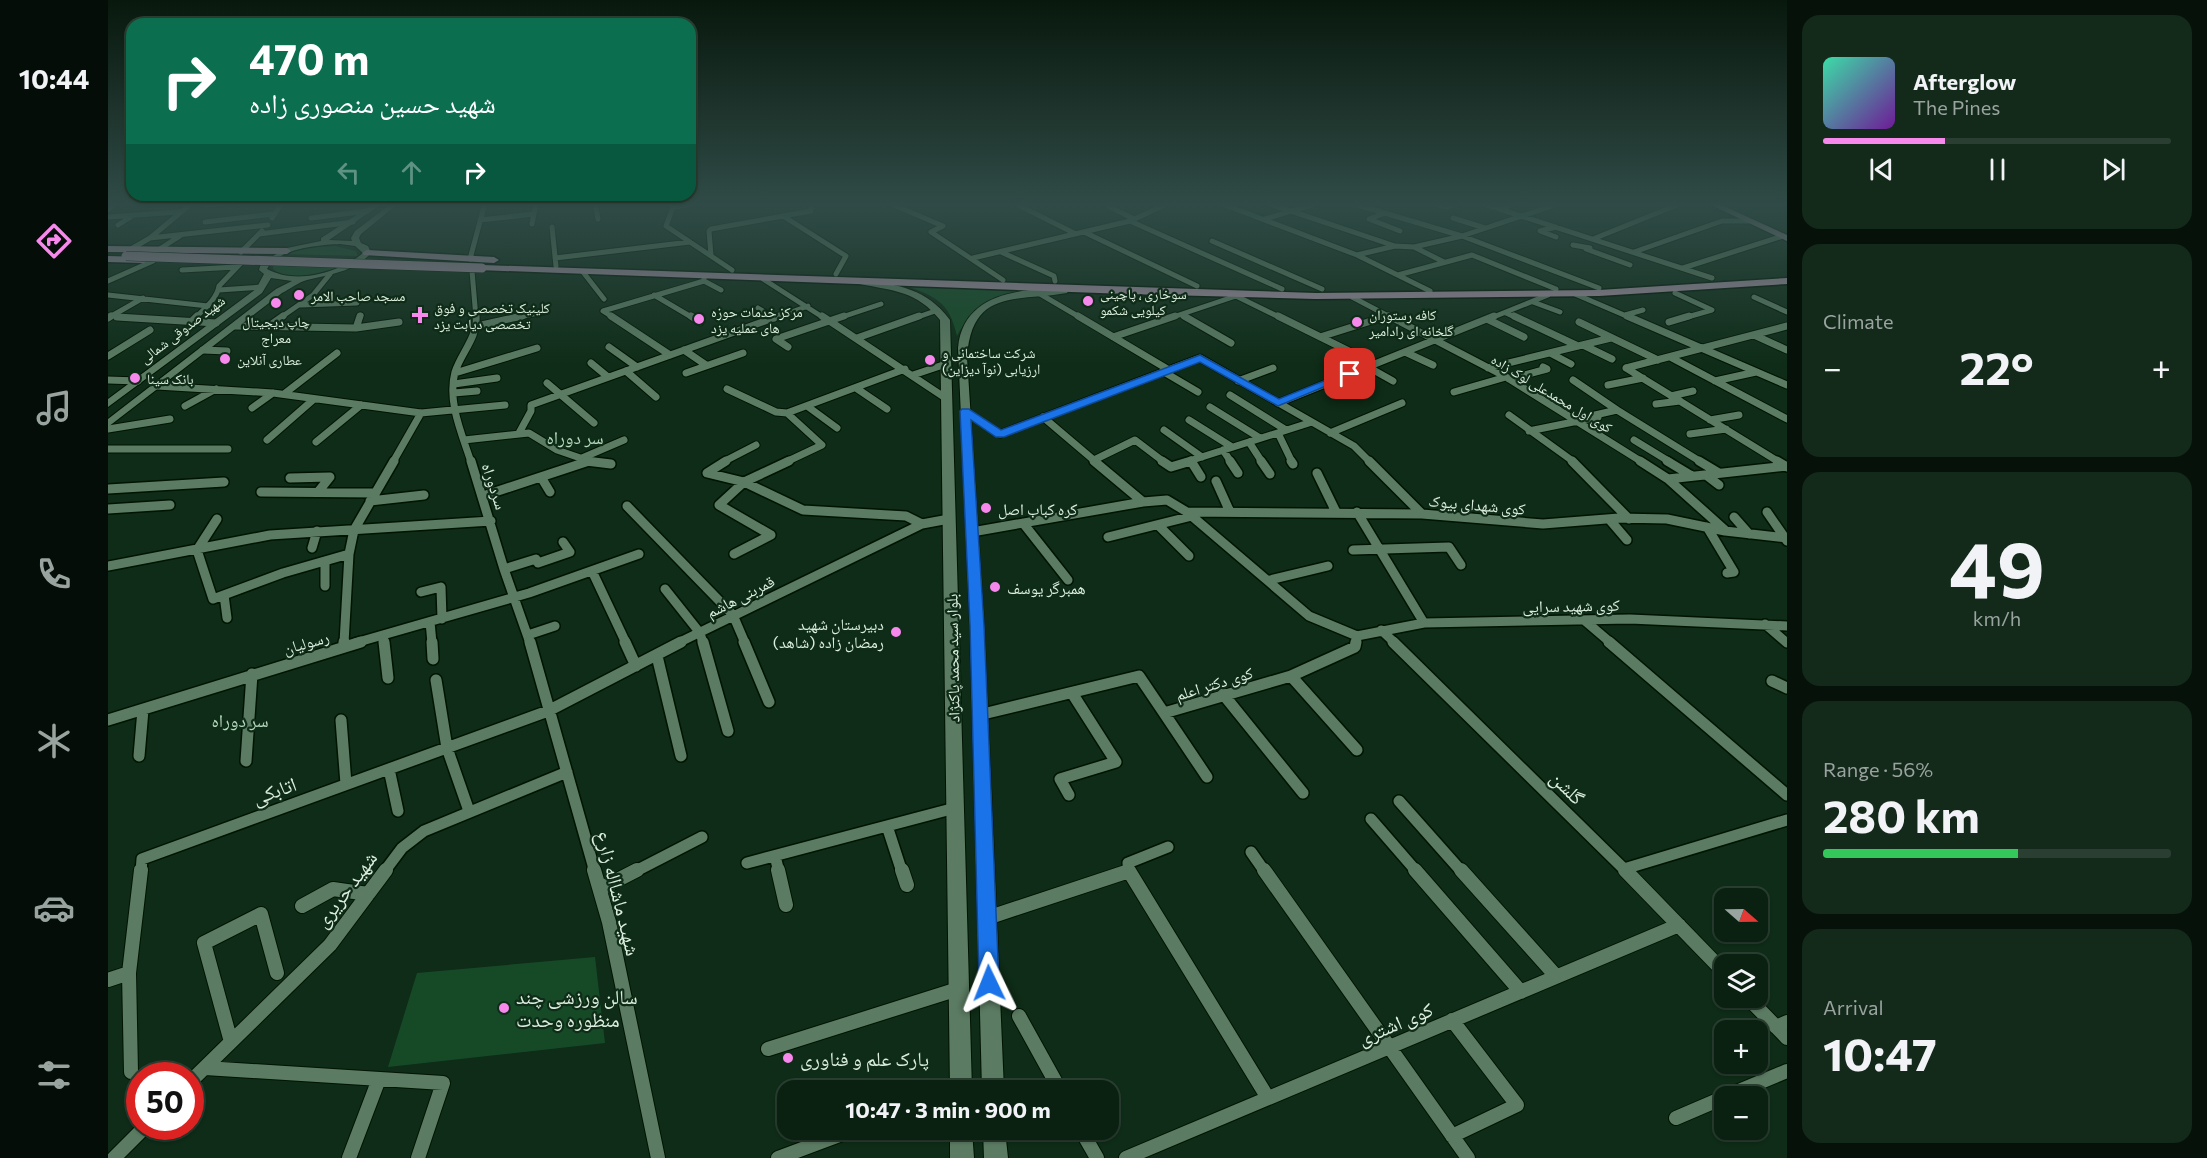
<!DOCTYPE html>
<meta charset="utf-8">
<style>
body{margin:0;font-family:Commissioner,"Noto Naskh Arabic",sans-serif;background:#13291a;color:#f1f3f6;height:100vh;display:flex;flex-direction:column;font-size:22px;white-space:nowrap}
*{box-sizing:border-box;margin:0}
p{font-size:20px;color:#99a39f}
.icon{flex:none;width:33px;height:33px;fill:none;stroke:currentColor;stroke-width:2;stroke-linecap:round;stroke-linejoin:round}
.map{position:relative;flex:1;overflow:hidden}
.details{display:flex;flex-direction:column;gap:15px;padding:15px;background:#061209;width:420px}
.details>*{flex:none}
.hud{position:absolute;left:18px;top:18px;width:570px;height:183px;border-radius:18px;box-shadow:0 2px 4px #0004,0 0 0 2px #2a3e31;background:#0b6e4f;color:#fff;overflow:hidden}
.needle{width:39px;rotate:110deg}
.controls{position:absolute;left:1606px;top:888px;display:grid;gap:12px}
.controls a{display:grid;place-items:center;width:54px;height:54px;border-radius:12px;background:#0a2111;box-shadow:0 2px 4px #0004,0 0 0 2px #2a3e31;font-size:30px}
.speed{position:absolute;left:18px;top:1062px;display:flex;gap:12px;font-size:30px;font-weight:700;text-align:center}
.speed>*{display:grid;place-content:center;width:78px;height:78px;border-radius:50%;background:#0a2111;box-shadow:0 2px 4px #0004,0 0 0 2px #2a3e31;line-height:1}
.speed .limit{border:9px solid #d22;background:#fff;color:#111}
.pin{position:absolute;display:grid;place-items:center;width:51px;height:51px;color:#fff;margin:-26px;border-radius:12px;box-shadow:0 3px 9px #0006}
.me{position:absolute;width:66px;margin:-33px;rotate:358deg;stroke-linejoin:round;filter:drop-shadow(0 0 4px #0008)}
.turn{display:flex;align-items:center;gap:21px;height:126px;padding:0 24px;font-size:27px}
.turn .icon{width:78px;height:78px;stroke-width:2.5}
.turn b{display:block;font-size:42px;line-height:51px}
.lanes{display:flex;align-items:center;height:57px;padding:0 24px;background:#0003;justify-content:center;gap:30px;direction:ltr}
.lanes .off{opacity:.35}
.big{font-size:45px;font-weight:700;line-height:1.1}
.details .card{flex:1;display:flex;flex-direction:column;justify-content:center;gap:9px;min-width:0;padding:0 21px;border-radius:18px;background:#13291a}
.details .dial{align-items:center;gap:0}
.dial b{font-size:78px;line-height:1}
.song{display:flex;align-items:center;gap:18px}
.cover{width:72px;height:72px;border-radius:9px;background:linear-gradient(135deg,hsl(160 70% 55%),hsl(280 70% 35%))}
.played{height:6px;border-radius:3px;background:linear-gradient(90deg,#f788ec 35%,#2a3e31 35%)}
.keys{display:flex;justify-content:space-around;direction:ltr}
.heat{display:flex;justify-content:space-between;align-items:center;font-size:33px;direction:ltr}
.charge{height:9px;border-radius:4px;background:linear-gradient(90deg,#34c759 56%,#2a3e31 0)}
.trip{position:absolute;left:669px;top:1080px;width:342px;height:60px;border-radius:18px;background:#0a2111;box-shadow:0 2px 4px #0004,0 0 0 2px #2a3e31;font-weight:700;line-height:60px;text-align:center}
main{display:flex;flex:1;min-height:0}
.dock{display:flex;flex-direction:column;width:108px;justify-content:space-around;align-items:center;background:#040d07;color:#99a39f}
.dock .icon{width:42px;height:42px}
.dock .current{color:#f788ec}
.dock b{font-size:27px;color:#f1f3f6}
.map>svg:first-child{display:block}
.green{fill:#164a27}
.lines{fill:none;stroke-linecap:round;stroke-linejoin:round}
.minor-far4-casing{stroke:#001403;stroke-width:7}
.minor-far3-casing{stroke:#001403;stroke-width:9}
.minor-far2-casing{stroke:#001403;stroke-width:12}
.minor-far1-casing{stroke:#001403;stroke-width:14}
.minor-casing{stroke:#001403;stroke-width:16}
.secondary-casing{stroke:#001403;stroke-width:2}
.primary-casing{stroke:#001403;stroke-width:3}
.minor-far4{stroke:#5b7b62;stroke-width:5}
.minor-far3{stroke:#5b7b62;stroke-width:7}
.minor-far2{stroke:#5b7b62;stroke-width:9}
.minor-far1{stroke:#5b7b62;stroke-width:11}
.minor{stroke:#5b7b62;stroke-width:14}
.secondary{fill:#5b7b62;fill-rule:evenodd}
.primary{fill:#a18da0;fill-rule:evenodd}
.primary-bridge-casing{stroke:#001403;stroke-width:10;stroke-linecap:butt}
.primary-bridge{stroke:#a18da0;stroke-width:9}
.route{fill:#1a73e8;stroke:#114b97;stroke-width:1.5}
.poi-dot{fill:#f788ec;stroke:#0e2c17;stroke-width:2}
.labels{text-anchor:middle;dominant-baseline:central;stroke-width:4.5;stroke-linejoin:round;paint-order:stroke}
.far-poi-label{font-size:14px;fill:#dceedf;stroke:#0e2c17;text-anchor:start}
.far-street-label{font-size:14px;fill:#dceedf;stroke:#0e2c17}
.street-label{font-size:16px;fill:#dceedf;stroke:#0e2c17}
.poi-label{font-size:16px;fill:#dceedf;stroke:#0e2c17;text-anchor:start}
.neighbourhood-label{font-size:18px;fill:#b6d9bd;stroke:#0e2c17}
.near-street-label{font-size:20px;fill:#dceedf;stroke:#0e2c17}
.near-poi-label{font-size:20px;fill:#dceedf;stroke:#0e2c17;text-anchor:start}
</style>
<main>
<nav class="dock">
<b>10:44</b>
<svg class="icon current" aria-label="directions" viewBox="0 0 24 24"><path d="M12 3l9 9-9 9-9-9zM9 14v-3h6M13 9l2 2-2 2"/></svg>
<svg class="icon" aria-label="music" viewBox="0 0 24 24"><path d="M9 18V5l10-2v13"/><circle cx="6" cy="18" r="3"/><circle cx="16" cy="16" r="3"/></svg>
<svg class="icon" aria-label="phone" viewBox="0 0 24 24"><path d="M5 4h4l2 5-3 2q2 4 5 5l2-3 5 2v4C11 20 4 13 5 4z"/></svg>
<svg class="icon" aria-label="climate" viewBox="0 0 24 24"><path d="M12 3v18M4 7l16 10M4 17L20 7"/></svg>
<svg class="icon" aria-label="car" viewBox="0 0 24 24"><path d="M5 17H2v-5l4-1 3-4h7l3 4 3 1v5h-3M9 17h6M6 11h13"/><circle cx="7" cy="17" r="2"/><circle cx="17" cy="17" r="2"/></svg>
<svg class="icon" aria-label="filters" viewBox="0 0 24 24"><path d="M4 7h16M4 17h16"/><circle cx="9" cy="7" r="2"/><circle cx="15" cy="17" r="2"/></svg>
</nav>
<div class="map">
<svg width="1679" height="1158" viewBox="0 0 1679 1158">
<rect width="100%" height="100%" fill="#0e2c17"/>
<path class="green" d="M227 246 248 251 250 256 178 254 197 248Z
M166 262 236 265C217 272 182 284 165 269Z
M794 284 918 290C883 301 867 302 849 336 841 300 827 297 794 284Z
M487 957 497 1043 280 1067 309 973Z"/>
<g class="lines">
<g class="minor-far4-casing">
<path id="minor-far4" d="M487 203 490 219
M561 203 565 207 558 226 624 270
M781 203 835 226 823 232 895 280
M906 203 968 234
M1112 203 1249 255 1322 291
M1159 203 1287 246
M1243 203 1354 236 1491 288
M1324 203 1338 207 1352 203
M1373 203 1604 278
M1622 204 1629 203
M97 205 124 203
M1000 206 1026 219
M565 207 592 203
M1392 209 1408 203
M0 210 7 203
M1277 213 1261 219 1292 231
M675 216 738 256 728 274
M0 217 71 212
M164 218 174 203
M203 218 260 211
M1345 218 1377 228
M1157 219 1210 203
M372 220 426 214
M1022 221 1174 289
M97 222 166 214
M424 224 428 203
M10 225 26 215
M444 227 448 266
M1448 227 1432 231 1448 237
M976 232 1089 286
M151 234 245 222
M42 238 160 225
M1485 239 1569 205
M1104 241 1214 289
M1465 245 1482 248
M1306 247 1336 262
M23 249 42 238 84 203
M1478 249 1522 265
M50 250 72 236
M133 252 154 231
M893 252 946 276 947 281
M1526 252 1614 221H1641
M603 255 601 231 603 229 703 211V203
M1249 255 1287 246 1306 247 1354 236 1453 203
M447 258 582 242
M865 258 1022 221 1061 203
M362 259 377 203
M1575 268 1675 236
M74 270 128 267
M364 271 368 318
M475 272 496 299
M1290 275 1364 255 1448 289
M655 279 716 318
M0 281 45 261
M596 281 613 290
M111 290 154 287
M927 291 973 318
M1567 293 1604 310 1576 318
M1467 294 1523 318
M0 295 100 306
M546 295 585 318
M1244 297 1284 318
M1646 297 1679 312
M1425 302 1452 312
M193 305 249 303
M650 308 666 318
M1398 313 1409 318
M1517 315 1535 310
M1075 316 1078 318
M9 317 25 318
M0 318 35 298
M87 318C96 309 109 299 111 286L133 263
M172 318 205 295 222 274
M252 318 253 315
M407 318 439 311
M506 318 495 311 596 281V278
M667 318 700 306
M731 318 773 304
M807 318 830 310
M1062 318 1128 296 1173 318
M1274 318 1280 316
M1383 318 1440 295"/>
</g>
<g class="minor-far3-casing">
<path id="minor-far3" d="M503 316 562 355
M583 316 592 322
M664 316 666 318
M714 316 839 399
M970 316 1061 370
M1076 316 1123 343
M1170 316 1267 364
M1281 316 1398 377 1534 462
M1406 316 1470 346
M1519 316 1679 385
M9 317 108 323
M0 318 3 316
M1381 320 1416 337
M84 321 89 316
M1471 322 1550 360
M1561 322 1581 316
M127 326 248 328 291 322
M161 326 175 316
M369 326 414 316
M248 328 252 316
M1646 335 1679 350
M1005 337 1067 316
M1212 337 1279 316
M749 338 811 316
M1475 345 1504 359
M501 347 529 367
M680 347 668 339 736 316
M95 350 119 351
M576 350 598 365
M1297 352 1325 365
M1442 353 1463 364
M0 356 42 330
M1562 357 1679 419
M483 363 500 377
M1221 364 1242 374
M1260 367 1285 381
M1380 368 1503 338
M1518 368 1671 462
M1518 368 1679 326
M518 371 548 397
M1056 372 1090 392
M347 373 429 348
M578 373 635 353
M805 375 838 364
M1401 379 1439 369 1435 367
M0 380 30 381
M1230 380 1251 390
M1130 381 1165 368
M1607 381 1648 372
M439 383 486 423
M346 384 389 378
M1500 385 1535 378
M49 386 165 393 313 413 397 405
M748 388 779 409
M619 389 668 412 679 413
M1346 392 1398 377
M346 393 369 391
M176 394 229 353
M1122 395 1178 430
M1563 396 1585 391
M1170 403 1386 316
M1548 404 1572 401
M77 406 108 389
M699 406 729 428
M1102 407 1152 438
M144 408 165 393
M1509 410 1593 462
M857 411 892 434 1092 358 1246 446 1262 462
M1401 415 1466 462
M935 417 988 462
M1081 420 1124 447
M1602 420 1631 415
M0 429 62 419
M1056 430 1094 457
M1421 431 1490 417 1487 415 1509 410 1465 380
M411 433 423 411V405L671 316
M1170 433 1184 462
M1222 433 1294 403
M1582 434 1618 429
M159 440 206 399
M356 440 421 433 449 450 484 462
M1526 440 1562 462
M208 442 253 405
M1141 442 1154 462
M0 449H120
M1115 450 1123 462
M474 458 516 440
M986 460 1027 440 1056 462
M1083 460 1084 462
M285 462 313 413
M363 462C354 434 339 402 347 372 353 353 370 337 368 316
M478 462 481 461
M615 462 648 445
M678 462 714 445 679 413 797 369
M1078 462 1204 422"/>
</g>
<g class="minor-far2-casing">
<path id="minor-far2" d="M363 461 396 569 422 643
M478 461 503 464
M618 461 599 473 636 482 695 510 798 516 814 524
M986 461 1035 502
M1054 461 1063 467 1083 461
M1083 461 1093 477
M1122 461 1130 473
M1153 461 1162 474
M1183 461 1185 464
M1261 461 1314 514
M1464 461 1521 519
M1532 461 1560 479 1617 530
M1559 461 1584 476
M1591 461 1611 473
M1669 461 1679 467
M1209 473 1228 512
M1598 475 1611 485
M433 477 442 492
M182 478 222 477 210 492
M1560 479 1679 466
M1108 481 1122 512
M0 489 116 482
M153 492 267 493
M375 496 481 461
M262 501 316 495
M519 506 625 615 637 643
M0 509 62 505
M1079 512 1201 616 1249 636
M1249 512 1316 623
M1659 512 1679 541
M1626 517 1641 534
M109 519 89 550 105 599 175 573 241 554
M1501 519 1519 540
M915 523 960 580
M1050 525 1081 556
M1599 527 1626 572 1619 573
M864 532 1035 502 1059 500 1079 512 1314 514 1435 524 1511 518 1559 519 1617 531 1679 538
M1000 537 1084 516
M204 548 209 531
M1245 550 1341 547 1353 565
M626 554 663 535 611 505 636 482 681 461
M217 561V586
M0 566 162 535 383 521
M396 569 428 559 430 563 462 552 455 542
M485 573 518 643
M1162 580 1220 566
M557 589 592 633 595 643
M313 592 333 587 334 619
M116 595 119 618
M1476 620 1503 643
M322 622 324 643
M1657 624 1679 643
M1273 630 1287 643
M275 635 276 643
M420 635 447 626
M1249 636 1316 623 1522 619 1679 626
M236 643 241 554 246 530 286 461
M247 643 421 593 531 554
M570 643 814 524 841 519
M1248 643 1249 636"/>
</g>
<g class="minor-far1-casing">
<path id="minor-far1" d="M276 642 280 678
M324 642 325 659
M422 642 487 872
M517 642 528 666
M595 642 620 731
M636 642 661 702
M1285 642 1519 872
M1501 642 1679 795
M236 647V642
M549 656 573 756
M1183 676 1249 750
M328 680 339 748 361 811
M1664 681 1679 688
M1115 694 1195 793
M1056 713 1099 777
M871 715 1031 676 1056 713 1183 676 1247 647 1248 642
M0 720 253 642
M233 720 238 784
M31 756 35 710
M138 761 144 674
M281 769 290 811
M961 795 952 779 1008 762 964 693
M1291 801 1354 872
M1263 819 1309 872
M779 826 794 872
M1143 852 1157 872
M667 856 671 872
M639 863 847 808
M1516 869 1679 820
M1021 871 1020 863 1060 847
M33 872 34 859 440 711 573 642
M276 872 294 848 316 831 459 772
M526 872 594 837
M1019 872H1021"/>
</g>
<g class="minor-casing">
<path id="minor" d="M486 870 501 922 550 1158
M670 870 678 905
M794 870 799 885
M1156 870 1360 1158
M1307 870 1413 992
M1353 870 1448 976
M1517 870 1617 973
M492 889 529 870
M194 906 225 889 260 894
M879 918 1021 871 1160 1098
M21 973 23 1072
M0 980 21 973 33 870
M1640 998 1679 1038
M911 1016 952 1090
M1344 1020 1409 1105 1344 1136
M1668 1027 1679 1022
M123 1042 96 943 153 914 169 973
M660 1049 850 989
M97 1068 335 1083 310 1158
M82 1082 222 945 278 870
M1619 1096 1679 1071
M1568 1118 1617 1097
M973 1130 989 1158
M6 1158 38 1126
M241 1158 271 1079
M670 1158 745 1130
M1018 1158 1571 925"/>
</g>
<g class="secondary-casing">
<path id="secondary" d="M267 203H275L221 240 244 241 243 238 247 231 284 203H291L253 234 251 238 253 243 260 246 263 253C246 272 223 274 199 280 191 282 182 289 174 293L0 427V419L168 289 184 281 163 278 154 293 0 407V399L148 289 156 274 151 270 153 263 179 248 213 241V238ZM232 244 247 246 255 253C231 273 188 285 159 269 170 248 211 245 232 244Z
M755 279C792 286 818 288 842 320L864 1090H842L832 320C809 291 786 291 752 284V280Z
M956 288 960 291 959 293C908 302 864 288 859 357L876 625 896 1090H874L862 625 850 348C855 293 912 289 956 288Z
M842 1130H864L866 1158H842Z
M875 1130H897L900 1158H876Z"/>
</g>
<g class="primary-casing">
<path id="primary" d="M1599 203H1609L1679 235V241Z
M0 246 179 248 183 251 179 254 0 252Z
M259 250 386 257 391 260 386 263 256 255 254 253Z
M0 256 36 257 41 260 36 263 0 262Z
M374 265 1208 293 1491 290 1679 278V284L1491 296 1208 299 1019 294 371 270V266Z"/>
</g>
<use href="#minor-far4" class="minor-far4"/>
<use href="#minor-far3" class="minor-far3"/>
<use href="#minor-far2" class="minor-far2"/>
<use href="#minor-far1" class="minor-far1"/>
<use href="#minor" class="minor"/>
<use href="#secondary" class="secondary"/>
<use href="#primary" class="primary"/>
<g class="primary-bridge-casing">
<path id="primary-bridge" d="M18 256 374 268"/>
</g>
<use href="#primary-bridge" class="primary-bridge"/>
</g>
<linearGradient id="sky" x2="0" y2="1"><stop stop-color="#08180d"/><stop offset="0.56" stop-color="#304b47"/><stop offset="1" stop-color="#304b47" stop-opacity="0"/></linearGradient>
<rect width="1679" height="365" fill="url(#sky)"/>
<path class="route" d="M1092 355 1171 399 1238 372 1247 374 1170 406 1092 362 896 437H888L863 420 876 625 891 983 888 990 881 992 874 990 871 983 862 625 852 411 854 409H861L893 430Z"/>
<g class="poi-dot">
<circle cx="191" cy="295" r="6"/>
<circle cx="980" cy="301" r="6"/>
<circle cx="168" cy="303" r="6"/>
<path d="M309 306h6v6h6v6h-6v6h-6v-6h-6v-6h6z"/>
<circle cx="591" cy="319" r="6"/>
<circle cx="1249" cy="322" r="6"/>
<circle cx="117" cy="359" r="6"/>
<circle cx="822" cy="360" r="6"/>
<circle cx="27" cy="378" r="6"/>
<circle cx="878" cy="508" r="6"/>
<circle cx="887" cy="587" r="6"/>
<circle cx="788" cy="632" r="6"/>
<circle cx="396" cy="1008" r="6"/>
<circle cx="680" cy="1058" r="6"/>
</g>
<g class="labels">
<g class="far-poi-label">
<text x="992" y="293">سوخاری ، پاچینی<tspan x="992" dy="16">کیلویی شکمو</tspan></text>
<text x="203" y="295">مسجد صاحب الامر</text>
<text x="326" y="307">کلینیک تخصصی و فوق<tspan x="326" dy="16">تخصصی دیابت یزد</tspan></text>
<text x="603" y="311">مرکز خدمات حوزه<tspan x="603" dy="16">های عملیه یزد</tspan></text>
<text x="1261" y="314">کافه رستوران<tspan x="1261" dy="16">گلخانه ای رادامیر</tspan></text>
<text x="168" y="321" text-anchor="middle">چاپ دیجیتال<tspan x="168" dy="16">معراج</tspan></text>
<text x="834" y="352">شرکت ساختمانی و<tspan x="834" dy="16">ارزیابی (نوآ دیزاین)</tspan></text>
<text x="129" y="359">عطاری آنلاین</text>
<text x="39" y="378">بانک سینا</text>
</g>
<g class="far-street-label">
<text transform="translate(74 329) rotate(-37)">شهید صدوقی شمالی</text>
<text transform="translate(1444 393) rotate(31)">کوی اول محمدعلی لوک زاده</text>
</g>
<g class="street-label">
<text transform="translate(387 486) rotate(72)">سردوراه</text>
<text transform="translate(1369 504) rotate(5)">کوی شهدای بیوک</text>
<text transform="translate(632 596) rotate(-27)">قمربنی هاشم</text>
<text transform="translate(1463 605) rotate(-1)">کوی شهید سرایی</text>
<text transform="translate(198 642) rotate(-16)">رسولیان</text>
<text transform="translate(844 658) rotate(-91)">بلوار سید محمد پاکنژاد</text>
<text transform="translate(1106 683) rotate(-17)">کوی دکتر اعلم</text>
</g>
<g class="poi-label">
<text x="890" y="508">کره کباب اصل</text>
<text x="899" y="587">همبرگر یوسف</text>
<text x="776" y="623" text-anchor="end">دبیرستان شهید<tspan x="776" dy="18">رمضان زاده (شاهد)</tspan></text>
</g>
<g class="neighbourhood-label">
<text x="467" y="437">سر دوراه</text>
<text x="132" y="720">سر دوراه</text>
</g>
<g class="near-street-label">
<text transform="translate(1460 787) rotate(45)">گلشن</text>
<text transform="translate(166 790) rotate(-20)">اتابکی</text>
<text transform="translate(237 889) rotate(-53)">شهید حریری</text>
<text transform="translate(511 893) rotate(76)">شهید ماشااله زارع</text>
<text transform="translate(1287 1023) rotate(-23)">کوی اشتری</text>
</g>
<g class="near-poi-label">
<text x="408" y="996">سالن ورزشی چند<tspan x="408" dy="23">منظوره وحدت</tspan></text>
<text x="692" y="1058">پارک علم و فناوری</text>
</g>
</g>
</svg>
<div class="controls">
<a><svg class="needle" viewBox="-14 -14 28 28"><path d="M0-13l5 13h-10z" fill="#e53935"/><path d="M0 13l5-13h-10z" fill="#99a39f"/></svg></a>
<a><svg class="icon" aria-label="layers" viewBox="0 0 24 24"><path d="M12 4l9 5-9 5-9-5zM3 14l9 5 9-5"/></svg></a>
<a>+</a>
<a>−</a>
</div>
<div class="speed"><div class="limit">50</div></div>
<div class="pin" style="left:1242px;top:374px;background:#d93025"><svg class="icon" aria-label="arrive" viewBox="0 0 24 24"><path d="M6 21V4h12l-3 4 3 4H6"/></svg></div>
<svg class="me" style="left:881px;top:983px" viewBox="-20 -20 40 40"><path d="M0-17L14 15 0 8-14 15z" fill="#1a73e8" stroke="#fff" stroke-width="4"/></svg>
<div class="trip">10:47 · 3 min · 900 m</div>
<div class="hud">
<div class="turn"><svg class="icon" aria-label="right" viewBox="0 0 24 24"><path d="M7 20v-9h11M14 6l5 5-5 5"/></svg><div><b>470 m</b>شهید حسین منصوری زاده</div></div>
<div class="lanes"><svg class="icon off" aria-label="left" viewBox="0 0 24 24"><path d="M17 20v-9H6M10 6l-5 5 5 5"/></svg><svg class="icon off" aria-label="ahead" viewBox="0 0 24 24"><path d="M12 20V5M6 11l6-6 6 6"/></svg><svg class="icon" aria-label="right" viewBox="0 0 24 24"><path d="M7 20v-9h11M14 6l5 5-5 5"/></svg></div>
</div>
</div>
<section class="details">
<div class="card">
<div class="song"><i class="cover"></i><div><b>Afterglow</b><p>The Pines</p></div></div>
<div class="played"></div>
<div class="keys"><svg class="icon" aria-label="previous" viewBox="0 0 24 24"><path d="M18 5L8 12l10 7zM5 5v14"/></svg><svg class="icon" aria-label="pause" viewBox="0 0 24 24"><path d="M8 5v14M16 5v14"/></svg><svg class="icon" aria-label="next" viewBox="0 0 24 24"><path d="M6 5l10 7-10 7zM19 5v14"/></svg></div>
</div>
<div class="card"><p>Climate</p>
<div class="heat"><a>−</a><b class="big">22°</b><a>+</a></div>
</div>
<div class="card dial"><b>49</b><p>km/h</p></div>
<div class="card"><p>Range · 56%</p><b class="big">280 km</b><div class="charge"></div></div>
<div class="card"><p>Arrival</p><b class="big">10:47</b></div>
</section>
</main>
